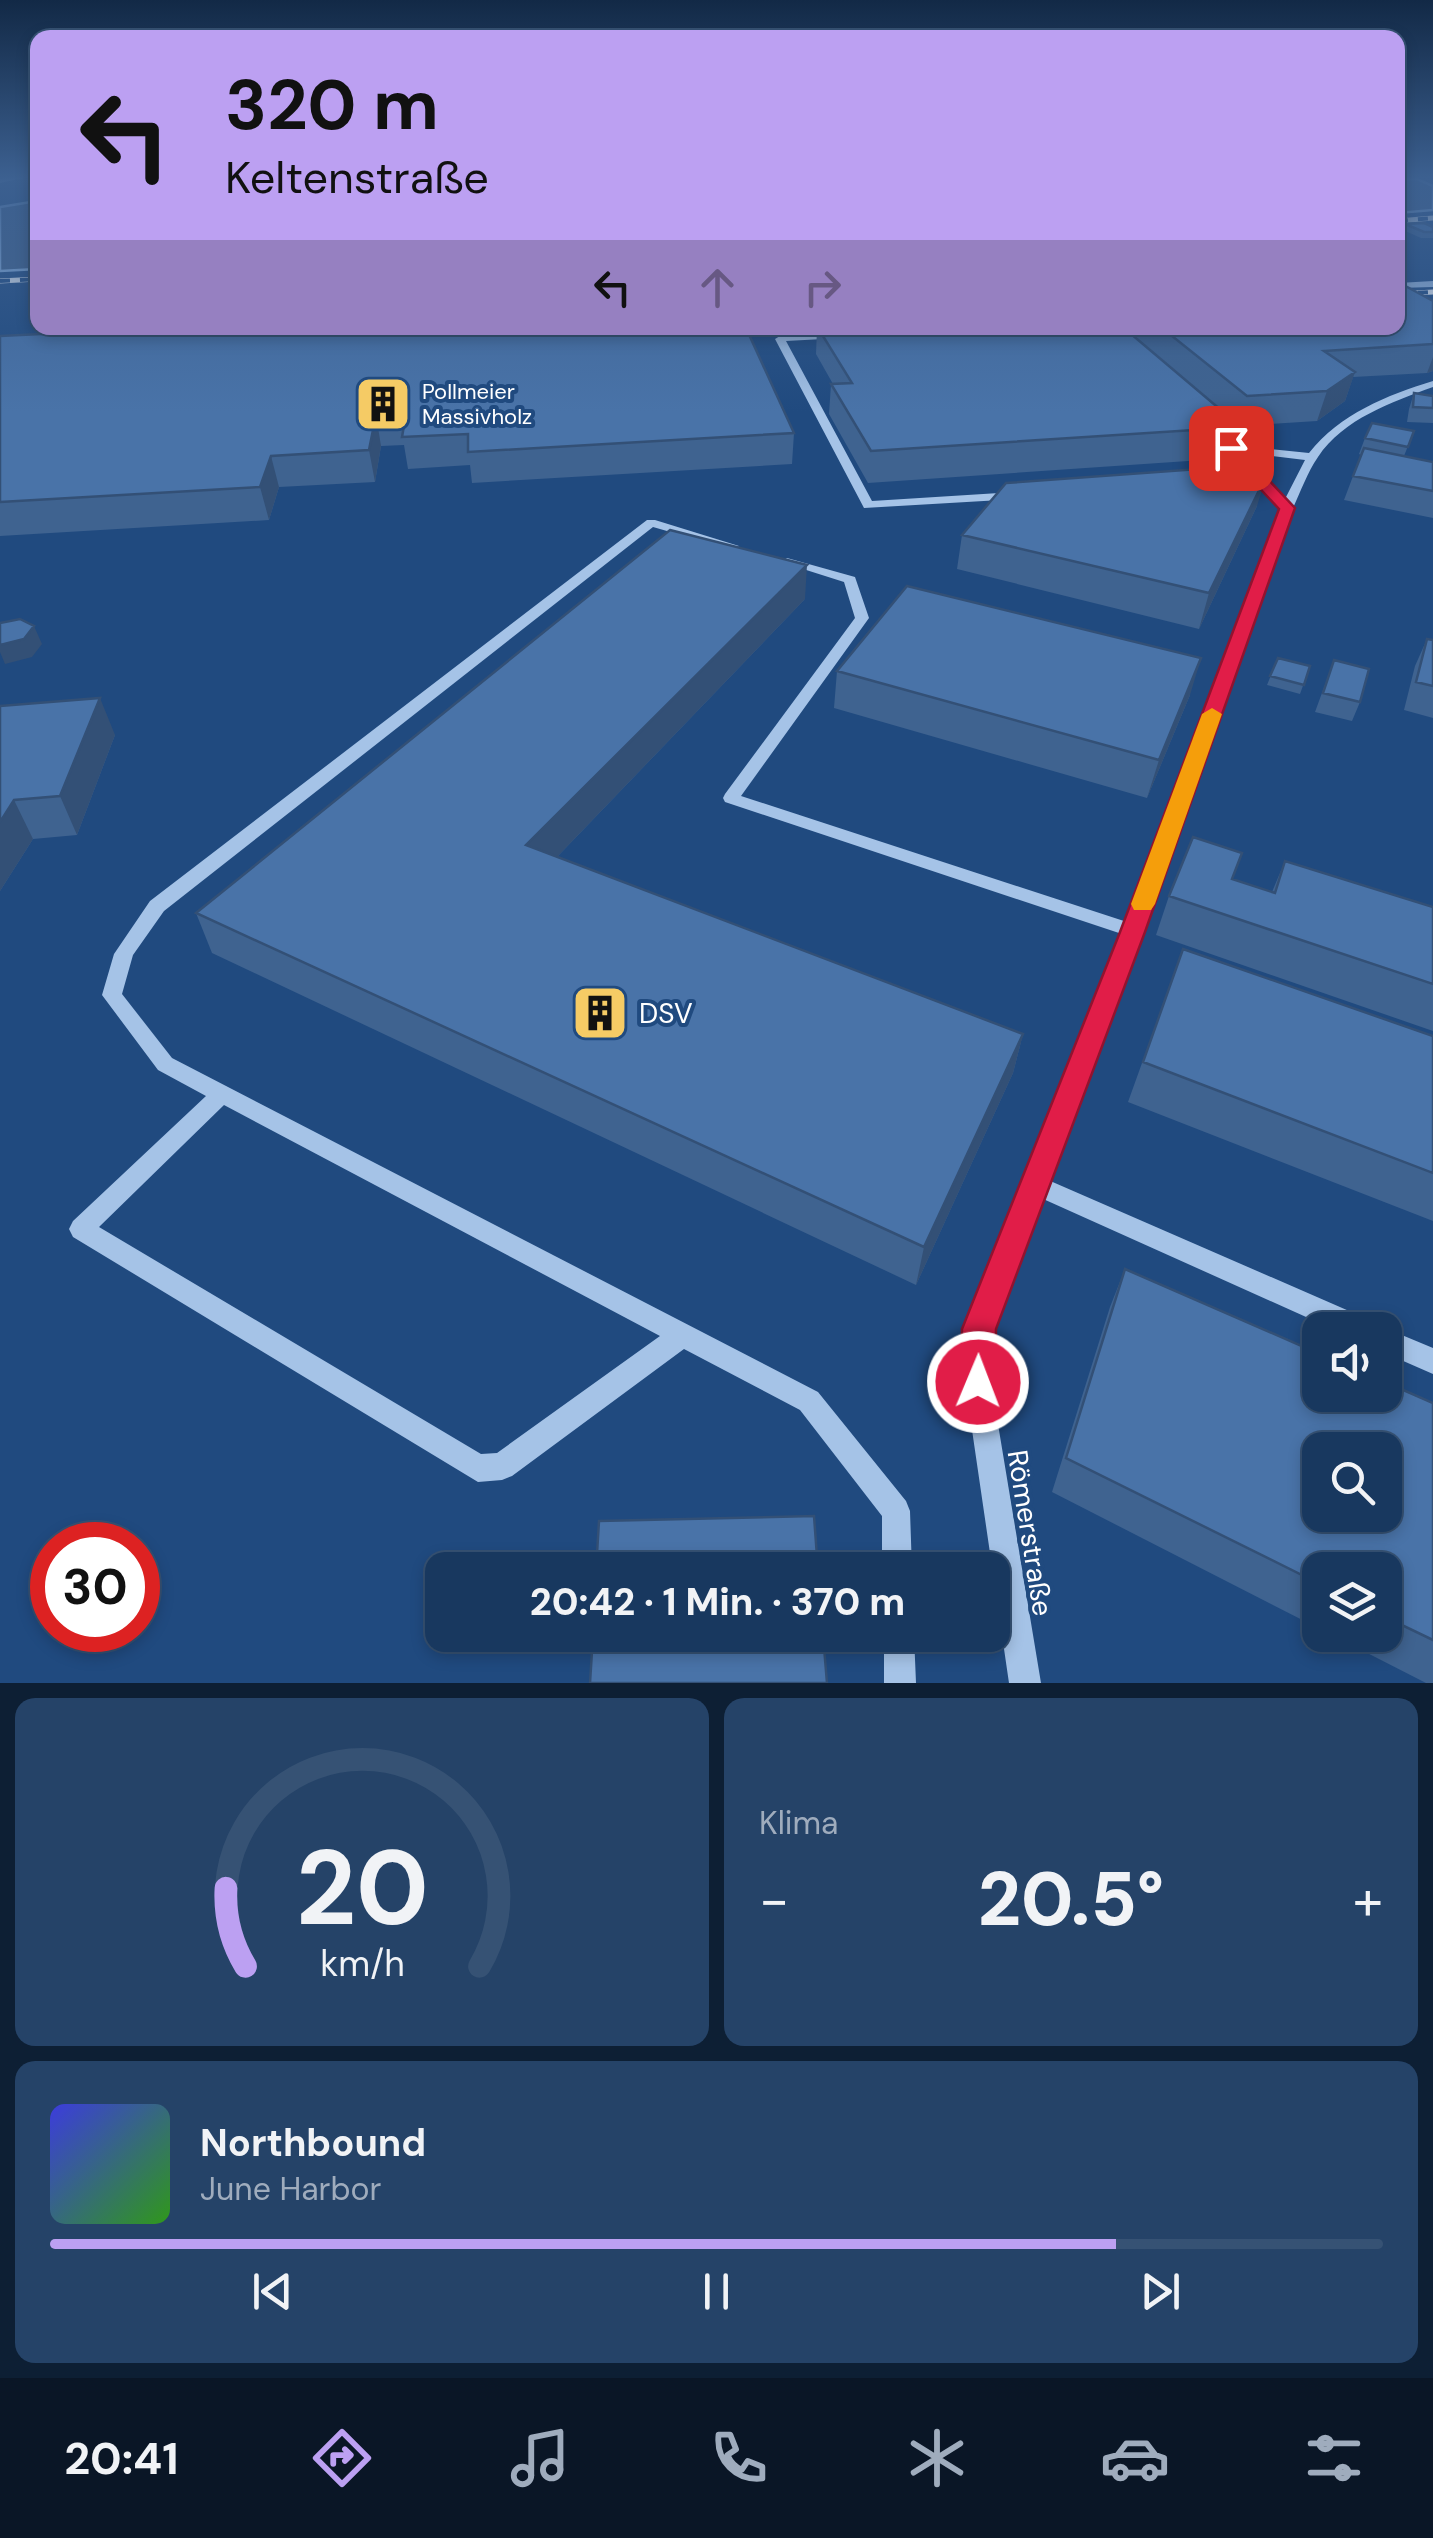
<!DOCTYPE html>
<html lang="de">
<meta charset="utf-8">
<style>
body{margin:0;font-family:"DM Sans",sans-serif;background:#254368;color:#f1f3f6;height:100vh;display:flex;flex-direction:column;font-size:38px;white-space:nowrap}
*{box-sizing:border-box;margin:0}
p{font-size:32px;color:#9facbd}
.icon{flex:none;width:55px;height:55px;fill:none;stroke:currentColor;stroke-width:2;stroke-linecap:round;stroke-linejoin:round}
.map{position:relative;height:1683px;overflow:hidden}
.drawer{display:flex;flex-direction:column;gap:15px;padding:15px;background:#0d1f34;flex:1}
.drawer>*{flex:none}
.banner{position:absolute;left:30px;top:30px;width:1375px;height:305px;border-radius:20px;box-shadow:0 5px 15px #0003,0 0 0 2px #365274;background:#bca0f2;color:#111;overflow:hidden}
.buttons{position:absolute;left:1302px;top:1312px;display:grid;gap:20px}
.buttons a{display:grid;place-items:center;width:100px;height:100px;border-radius:20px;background:#18385f;box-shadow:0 5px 15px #0003,0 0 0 2px #365274;font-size:50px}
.speed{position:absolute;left:30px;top:1522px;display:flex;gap:20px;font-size:50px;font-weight:700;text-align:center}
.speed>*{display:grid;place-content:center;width:130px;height:130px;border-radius:50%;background:#18385f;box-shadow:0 5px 15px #0003,0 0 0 2px #365274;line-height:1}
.speed .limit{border:15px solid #d22;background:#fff;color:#111}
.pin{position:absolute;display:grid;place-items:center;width:85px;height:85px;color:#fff;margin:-42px;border-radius:20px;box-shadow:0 5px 15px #0006}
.me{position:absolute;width:110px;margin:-55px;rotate:1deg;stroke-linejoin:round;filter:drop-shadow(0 0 8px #0008)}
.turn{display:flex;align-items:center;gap:35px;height:210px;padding:0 30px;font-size:45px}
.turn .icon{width:130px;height:130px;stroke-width:2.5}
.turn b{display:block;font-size:70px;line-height:85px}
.lanes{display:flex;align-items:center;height:95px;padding:0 30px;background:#0003;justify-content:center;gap:50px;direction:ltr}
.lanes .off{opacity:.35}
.big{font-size:75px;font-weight:800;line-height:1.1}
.drawer .tile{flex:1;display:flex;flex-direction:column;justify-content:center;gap:15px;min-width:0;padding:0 35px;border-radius:20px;background:#254368}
.drawer .dial{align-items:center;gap:0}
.dial svg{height:260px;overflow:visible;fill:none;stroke:#365274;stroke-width:7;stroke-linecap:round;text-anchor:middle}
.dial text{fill:#f1f3f6;stroke:none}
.song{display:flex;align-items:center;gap:30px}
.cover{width:120px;height:120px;border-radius:15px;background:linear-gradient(135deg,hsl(240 70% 55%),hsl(110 70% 35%))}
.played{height:10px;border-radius:5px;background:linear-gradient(90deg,#bca0f2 80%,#365274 80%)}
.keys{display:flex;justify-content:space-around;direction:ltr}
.heat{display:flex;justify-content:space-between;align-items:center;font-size:55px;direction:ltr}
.drawer .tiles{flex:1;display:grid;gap:15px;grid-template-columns:1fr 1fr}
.tile:last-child{grid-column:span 2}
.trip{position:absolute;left:425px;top:1552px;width:585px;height:100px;border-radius:20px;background:#18385f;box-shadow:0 5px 15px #0003,0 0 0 2px #365274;font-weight:800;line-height:100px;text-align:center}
.dock{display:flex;height:160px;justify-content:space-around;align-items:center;background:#0a1626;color:#9facbd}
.dock .icon{width:70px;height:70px}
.dock .current{color:#bca0f2}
.dock b{font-size:45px;color:#f1f3f6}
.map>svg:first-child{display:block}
.water{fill:#44638a;stroke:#98bee9;stroke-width:2.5}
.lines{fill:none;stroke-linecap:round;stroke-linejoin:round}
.minor{fill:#a5c3e7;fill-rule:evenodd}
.rail-casing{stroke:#fff;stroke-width:5}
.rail{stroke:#204a7f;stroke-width:4;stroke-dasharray:10;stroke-linecap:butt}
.wall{fill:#3f6390}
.shaded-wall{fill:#335076}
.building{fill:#4973a8;stroke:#335076;stroke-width:2.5;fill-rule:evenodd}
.route{fill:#e11d48;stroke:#92132f;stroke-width:2.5}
.slow{fill:#f59e0b}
.labels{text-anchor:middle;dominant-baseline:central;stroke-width:8;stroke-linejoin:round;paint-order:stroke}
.far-poi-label{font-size:22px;fill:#fff;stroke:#204a7f;text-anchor:start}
.poi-label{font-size:28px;fill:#fff;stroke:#204a7f;text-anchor:start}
.street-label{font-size:28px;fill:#fff;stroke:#204a7f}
</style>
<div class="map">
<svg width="1433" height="1683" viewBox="0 0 1433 1683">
<rect width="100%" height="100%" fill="#204a7f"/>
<path class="water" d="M1398 179H1417L1433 186V210L1398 213Z
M37 201V269L0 271V207Z"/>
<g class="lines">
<path class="minor" d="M14 177H28L0 183V179Z
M1433 281V287L1398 288V283Z
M839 333 842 334V338L786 341 872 501 1015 492 1021 496 1019 499 864 508 775 339 780 336Z
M1433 381V387C1392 402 1343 419 1318 457 1307 473 1301 491 1293 508L1142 931 1048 1180 1372 1321 1376 1330H1335L1041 1198 992 1329 991 1382 1041 1683H1009L965 1382 966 1329 1022 1187 1020 1183 1027 1175 1122 934 725 802 723 798 725 794 855 618 844 582 781 562 787 558 855 577 869 618 741 796 1127 922 1281 509 1214 438 1219 435 1232 445 1309 453C1340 414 1387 395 1433 381ZM1239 452 1305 460 1285 499Z
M647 520H655L739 546 733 550 653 527 164 911 133 955 122 994 172 1058 818 1392 906 1501 910 1511 912 1570H882V1516L800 1410 684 1349 512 1476 502 1480 478 1482 73 1237 69 1229 73 1221 206 1096 158 1070 102 995 114 954 150 901ZM224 1105 660 1336 497 1453 481 1454 99 1227Z
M1385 1328 1433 1348V1374L1385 1353V1330H1379Z
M884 1635H914L916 1683H884Z"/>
<g class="rail-casing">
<path id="rail" d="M1398 221 1433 218
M0 281 38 279
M1398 294 1433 292"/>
</g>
<use href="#rail" class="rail"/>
</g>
<path class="wall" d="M1405 224 1433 227V238H1421L1403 230Z
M1433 301V371L1427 373 1353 377 1345 401 1317 421 1239 426 1241 427 1232 458 868 483 829 414 831 384H833L816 354 817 328H1398Z
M0 336 794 433 792 464 472 483 470 465 408 469 404 445 381 446 375 482 279 487 269 520 0 536Z
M1414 393 1433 396V423L1407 422 1409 409Z
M1414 431 1404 456 1433 462V518L1344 500 1361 455 1359 454 1365 438Z
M1257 506 1199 629 957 569 962 535Z
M805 599 557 857 1023 1034 1013 1073 916 1285 212 953 196 913Z
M1427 639 1433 640V718L1404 710 1415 666Z
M1278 658 1310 666 1300 694 1267 685Z
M1334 660 1360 702 1352 721 1315 712Z
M837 671 1190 695 1147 798 834 708Z
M0 706 115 735 77 835 33 839 0 891Z
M1285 861 1433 907V1031L1156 935 1169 896 1272 892Z
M1183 949 1433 1036V1221L1128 1102Z
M1125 1269 1433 1403V1683H1426L1332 1635H1385V1570H1320V1629L1052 1492 1110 1307Z"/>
<path class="shaded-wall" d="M1433 357V371L1427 373Z
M1355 372 1345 401 1317 421 1327 391Z
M376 415 381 446 375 482 369 450Z
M271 456 279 487 269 520 260 487Z
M1267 474 1257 506 1199 629 1209 593Z
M807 565 805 599 531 884 526 845Z
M34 626 42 644 32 657 5 664 0 652V645Z
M1201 658 1190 695 1147 798 1159 760Z
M100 698 115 735 77 835 60 796Z
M14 800 33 839 0 891V822Z
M1023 1034 1013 1073 916 1285 924 1247Z"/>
<path class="building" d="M1424 223 1433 227V232H1424L1405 224Z
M1398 282 1433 301V344L1324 351 1355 372 1327 391 1247 396 1162 328H1398Z
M145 328H746L794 433 468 452V434L402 437 406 414 376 415 369 450 271 456 260 487 0 502V336L144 329Z
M818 328H1124L1241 427 871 451 831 384 852 383Z
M1414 393 1433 396V408L1413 407Z
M1372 423 1414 431 1408 447 1365 438Z
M1364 448 1433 462V491L1353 476Z
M1254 465 1267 474 1209 593 962 535 1006 483Z
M670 530 807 565 526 845 1023 1034 924 1247 196 913Z
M907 586 1201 658 1159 760 837 671Z
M20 619 34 626 24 639 0 645V623Z
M1427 639 1433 640V686L1416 682Z
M1278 658 1310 666 1304 685 1270 676Z
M1334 660 1369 669 1360 702 1323 693Z
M100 698 60 796 14 800 0 822V706Z
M1193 837 1242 853 1232 879 1275 893 1285 861 1433 907V984L1169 896Z
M1183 949 1433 1036V1173L1143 1062Z
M1125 1269 1320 1354V1395H1385V1382L1433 1403V1640L1385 1617V1570H1320V1584L1066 1458ZM1320 1450H1385V1515H1320Z
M814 1516 818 1570H596L599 1521Z
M593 1635H823L827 1683H590Z"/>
<linearGradient id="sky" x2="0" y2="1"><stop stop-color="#122946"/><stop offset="0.43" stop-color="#3c6090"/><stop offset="1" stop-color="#3c6090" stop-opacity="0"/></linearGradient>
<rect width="1433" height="412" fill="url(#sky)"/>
<path class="route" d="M1226 445H1236L1295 508 1145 932 996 1329 995 1382 990 1394 978 1399 966 1394 961 1382 962 1329 1120 932 1279 509 1226 452Z"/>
<path class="slow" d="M1212 708 1222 714 1155 904 1151 910H1134L1131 904 1202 714Z"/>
<defs>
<g id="building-square" transform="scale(2.875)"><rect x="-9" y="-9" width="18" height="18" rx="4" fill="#f5cb65" stroke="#204a7f"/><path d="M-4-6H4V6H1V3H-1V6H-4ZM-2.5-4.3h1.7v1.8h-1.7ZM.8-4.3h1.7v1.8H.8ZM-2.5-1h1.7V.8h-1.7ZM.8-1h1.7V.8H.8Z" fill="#111"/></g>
</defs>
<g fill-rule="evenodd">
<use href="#building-square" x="383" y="404"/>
<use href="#building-square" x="600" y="1013"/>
</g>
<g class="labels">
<g class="far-poi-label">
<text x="422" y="391">Pollmeier<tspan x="422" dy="25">Massivholz</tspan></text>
</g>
<g class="poi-label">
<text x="639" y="1013">DSV</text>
</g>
<g class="street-label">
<text transform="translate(1030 1533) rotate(81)">Römerstraße</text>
</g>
</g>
</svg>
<div class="buttons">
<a><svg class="icon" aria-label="sound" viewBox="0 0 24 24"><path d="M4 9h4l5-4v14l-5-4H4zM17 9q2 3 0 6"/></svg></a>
<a><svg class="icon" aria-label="search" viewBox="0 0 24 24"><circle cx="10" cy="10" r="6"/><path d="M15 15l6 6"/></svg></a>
<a><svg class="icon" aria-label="layers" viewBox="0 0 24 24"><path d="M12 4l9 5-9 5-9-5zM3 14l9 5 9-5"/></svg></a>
</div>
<div class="speed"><div class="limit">30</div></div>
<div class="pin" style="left:1231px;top:448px;background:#d93025"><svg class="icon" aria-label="arrive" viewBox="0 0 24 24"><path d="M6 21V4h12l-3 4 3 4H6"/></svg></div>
<svg class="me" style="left:978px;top:1382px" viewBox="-20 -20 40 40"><circle r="17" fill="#e11d48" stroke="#fff" stroke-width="3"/><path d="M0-11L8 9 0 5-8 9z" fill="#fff"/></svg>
<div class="trip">20:42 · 1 Min. · 370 m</div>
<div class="banner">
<div class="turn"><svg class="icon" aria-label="left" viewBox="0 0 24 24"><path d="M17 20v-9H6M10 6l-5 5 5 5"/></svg><div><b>320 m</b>Keltenstraße</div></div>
<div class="lanes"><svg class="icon" aria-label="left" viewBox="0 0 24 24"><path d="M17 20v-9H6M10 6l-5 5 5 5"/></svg><svg class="icon off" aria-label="ahead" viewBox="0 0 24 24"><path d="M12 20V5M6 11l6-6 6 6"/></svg><svg class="icon off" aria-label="right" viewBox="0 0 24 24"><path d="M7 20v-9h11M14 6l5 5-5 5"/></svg></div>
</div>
</div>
<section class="drawer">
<div class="tiles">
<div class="tile dial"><svg viewBox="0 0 100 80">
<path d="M14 69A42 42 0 1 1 86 69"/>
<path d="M14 69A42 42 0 0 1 8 45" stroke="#bca0f2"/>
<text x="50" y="56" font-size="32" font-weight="700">20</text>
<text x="50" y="72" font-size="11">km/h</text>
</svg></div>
<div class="tile"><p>Klima</p>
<div class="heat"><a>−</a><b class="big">20.5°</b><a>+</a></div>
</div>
<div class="tile">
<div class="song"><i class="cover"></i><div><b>Northbound</b><p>June Harbor</p></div></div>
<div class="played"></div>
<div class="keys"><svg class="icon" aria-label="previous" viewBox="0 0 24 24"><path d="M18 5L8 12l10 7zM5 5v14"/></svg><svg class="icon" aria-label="pause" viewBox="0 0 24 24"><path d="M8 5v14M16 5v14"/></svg><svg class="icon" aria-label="next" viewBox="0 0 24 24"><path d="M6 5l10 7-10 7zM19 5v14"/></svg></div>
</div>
</div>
</section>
<nav class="dock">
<b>20:41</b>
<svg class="icon current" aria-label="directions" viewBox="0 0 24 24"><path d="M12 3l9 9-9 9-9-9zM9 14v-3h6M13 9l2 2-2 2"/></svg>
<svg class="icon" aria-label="music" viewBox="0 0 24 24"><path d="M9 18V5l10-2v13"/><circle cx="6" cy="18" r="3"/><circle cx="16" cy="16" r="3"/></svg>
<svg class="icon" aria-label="phone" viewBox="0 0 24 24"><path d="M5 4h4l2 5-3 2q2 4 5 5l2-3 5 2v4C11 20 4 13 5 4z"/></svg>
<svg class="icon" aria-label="climate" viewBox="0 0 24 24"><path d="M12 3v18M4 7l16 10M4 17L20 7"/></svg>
<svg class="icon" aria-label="car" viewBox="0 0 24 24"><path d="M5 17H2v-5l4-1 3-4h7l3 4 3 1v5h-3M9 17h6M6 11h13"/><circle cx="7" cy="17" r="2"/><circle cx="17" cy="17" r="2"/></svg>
<svg class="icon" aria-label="filters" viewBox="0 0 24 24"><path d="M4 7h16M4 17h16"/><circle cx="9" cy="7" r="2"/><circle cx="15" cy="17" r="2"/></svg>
</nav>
